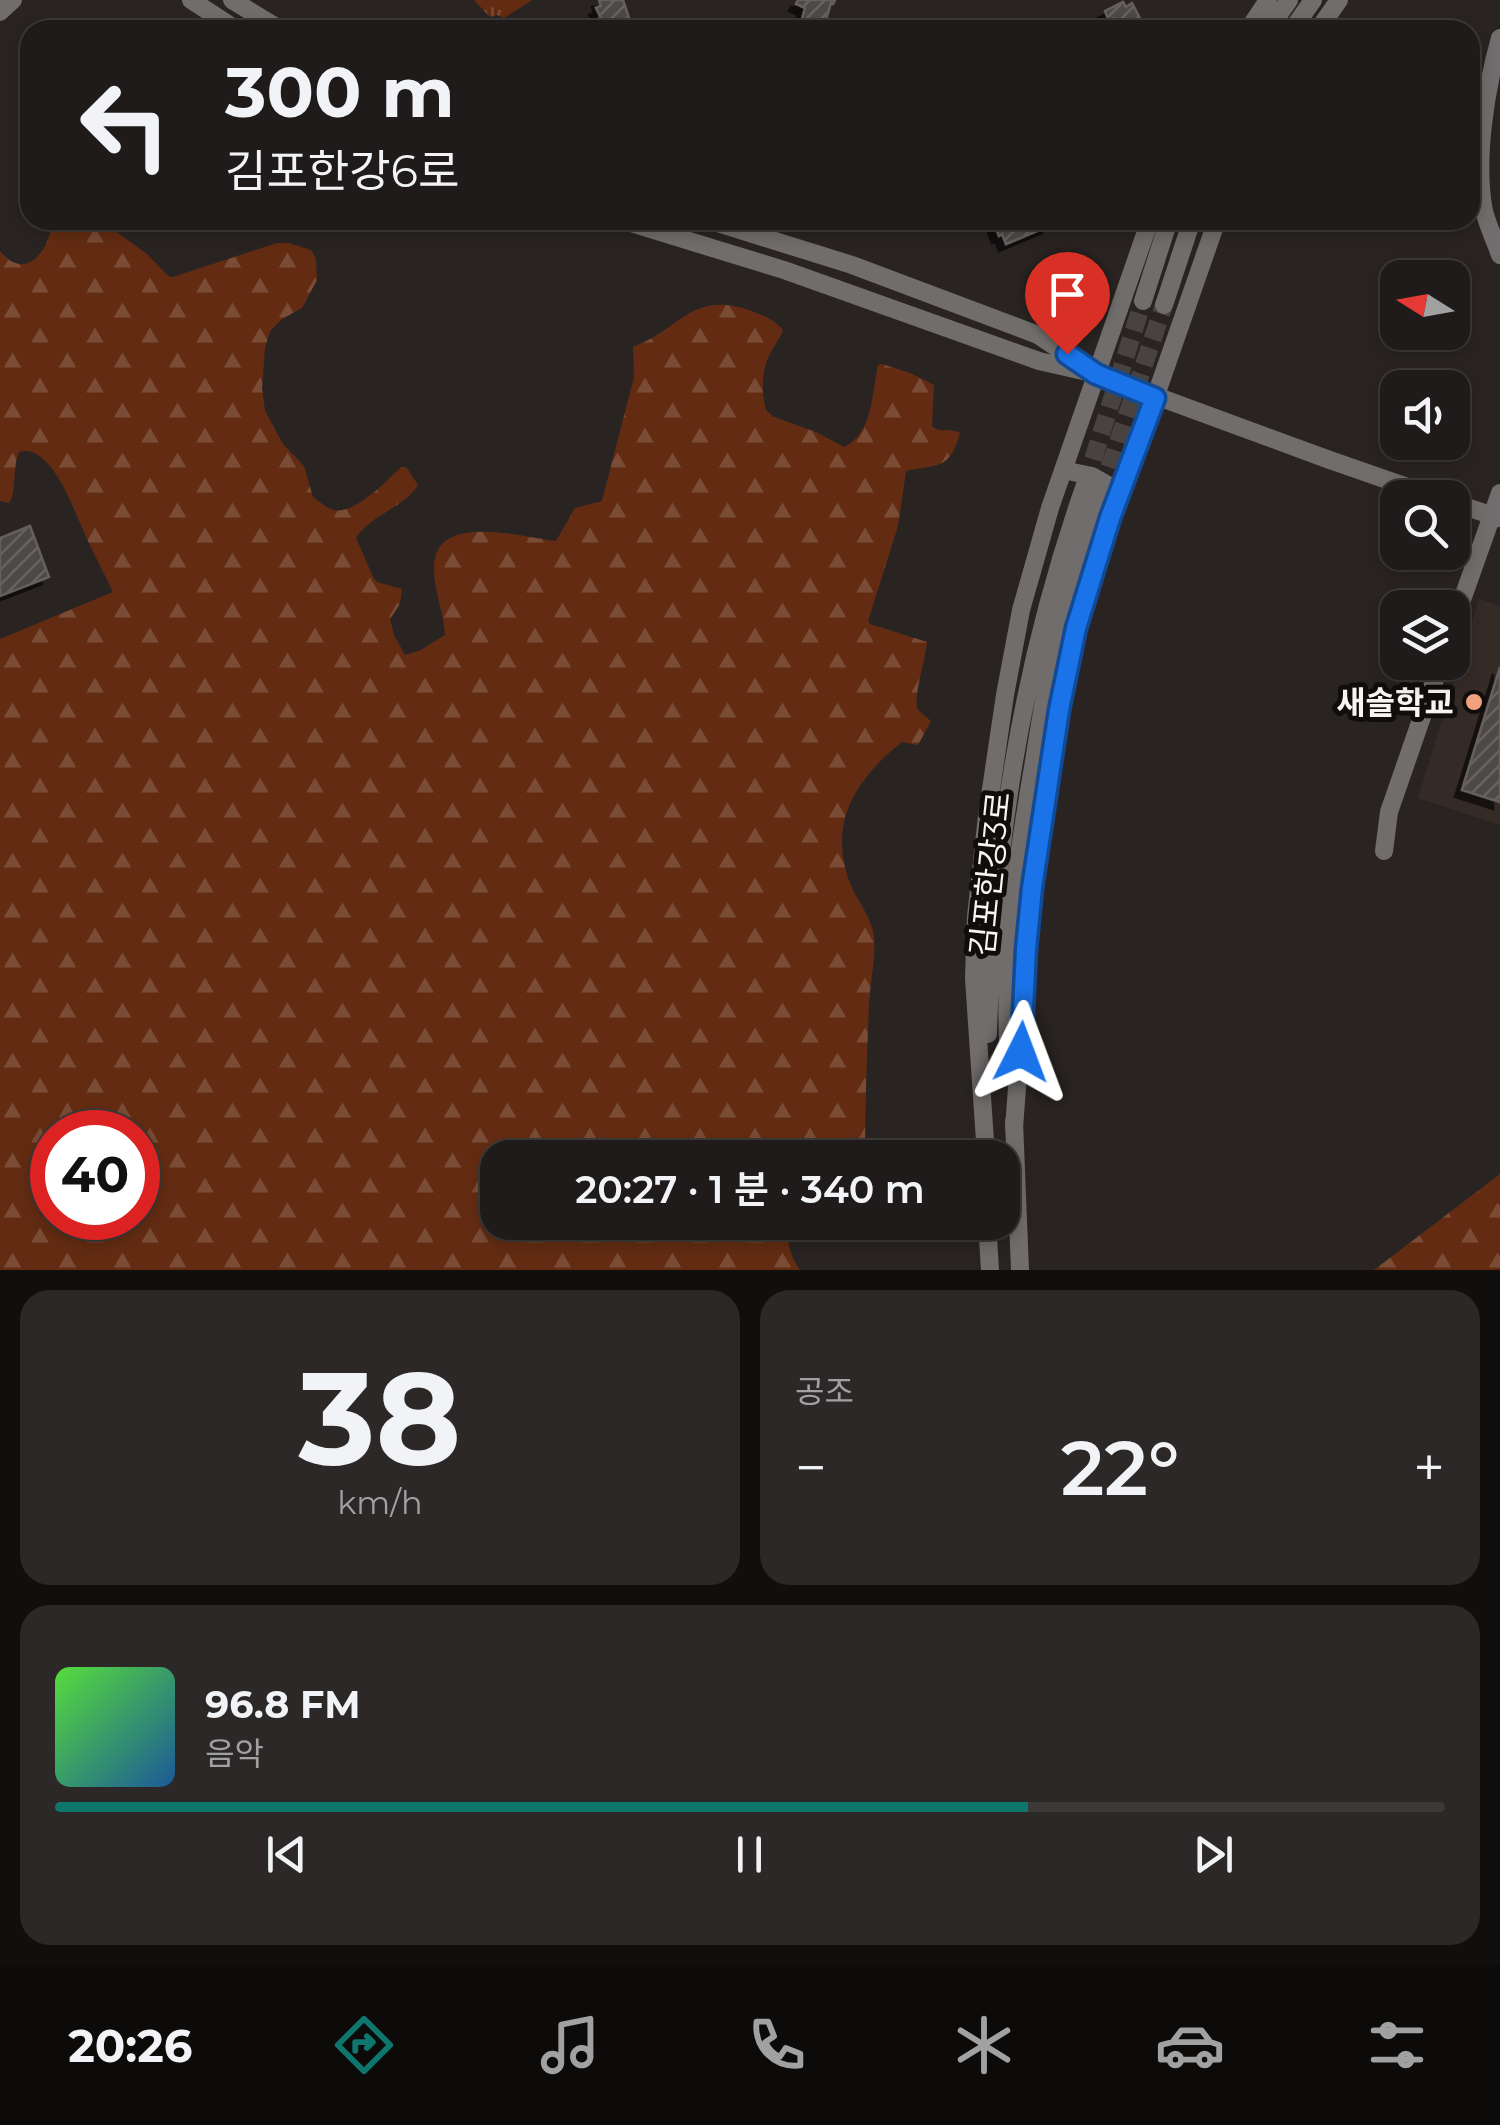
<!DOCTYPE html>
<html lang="ko">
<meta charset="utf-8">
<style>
body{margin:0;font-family:Montserrat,"Noto Sans KR",sans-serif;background:#2c2827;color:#f1f3f6;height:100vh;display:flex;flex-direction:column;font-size:38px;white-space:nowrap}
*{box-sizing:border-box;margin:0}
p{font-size:32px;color:#a1a1a2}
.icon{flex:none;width:55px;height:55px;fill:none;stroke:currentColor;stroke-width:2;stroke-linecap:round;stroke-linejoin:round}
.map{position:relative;height:1270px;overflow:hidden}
.panel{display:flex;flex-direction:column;gap:20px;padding:20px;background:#110f0e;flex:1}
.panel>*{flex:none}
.banner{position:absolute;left:20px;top:20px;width:1460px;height:210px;border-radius:30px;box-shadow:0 5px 15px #0003,0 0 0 2px #3c3939;background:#1f1b1a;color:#f1f3f6;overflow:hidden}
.needle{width:65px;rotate:281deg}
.tools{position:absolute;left:1380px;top:260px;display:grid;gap:20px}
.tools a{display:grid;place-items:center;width:90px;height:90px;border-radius:20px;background:#1f1b1a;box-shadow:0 5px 15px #0003,0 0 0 2px #3c3939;font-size:50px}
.speed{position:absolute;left:30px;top:1110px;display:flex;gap:20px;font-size:50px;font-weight:700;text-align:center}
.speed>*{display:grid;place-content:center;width:130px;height:130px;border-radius:50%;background:#1f1b1a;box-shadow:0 5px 15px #0003,0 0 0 2px #3c3939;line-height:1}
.speed .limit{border:15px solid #d22;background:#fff;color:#111}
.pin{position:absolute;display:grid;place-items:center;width:85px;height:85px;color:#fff;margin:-102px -42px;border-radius:50% 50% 50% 0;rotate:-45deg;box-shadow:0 0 10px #0007}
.pin .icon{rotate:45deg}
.me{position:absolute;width:110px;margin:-55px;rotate:3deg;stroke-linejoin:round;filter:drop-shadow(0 0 8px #0008)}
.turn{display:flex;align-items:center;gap:35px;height:210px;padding:0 40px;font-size:45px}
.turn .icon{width:130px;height:130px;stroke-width:2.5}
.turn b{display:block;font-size:70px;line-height:85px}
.big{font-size:75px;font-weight:600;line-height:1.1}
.panel .card{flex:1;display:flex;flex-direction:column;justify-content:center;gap:15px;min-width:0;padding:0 35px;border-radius:30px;background:#2c2827}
.panel .dial{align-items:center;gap:0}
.dial b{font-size:130px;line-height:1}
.song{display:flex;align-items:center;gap:30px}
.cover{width:120px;height:120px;border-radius:15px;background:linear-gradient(135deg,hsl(110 70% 55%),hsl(210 70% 35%))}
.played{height:10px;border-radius:5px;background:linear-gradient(90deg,#0f766e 70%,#3c3939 70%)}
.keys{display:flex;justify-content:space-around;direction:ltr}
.heat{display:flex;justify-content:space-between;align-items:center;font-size:55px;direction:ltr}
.panel .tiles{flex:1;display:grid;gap:20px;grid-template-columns:1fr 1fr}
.card:last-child{grid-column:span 2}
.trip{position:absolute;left:480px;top:1140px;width:540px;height:100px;border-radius:30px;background:#1f1b1a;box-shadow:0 5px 15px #0003,0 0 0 2px #3c3939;font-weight:600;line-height:100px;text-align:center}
.tabs{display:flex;height:160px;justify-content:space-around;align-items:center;background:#0c0b0a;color:#a1a1a2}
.tabs .icon{width:70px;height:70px}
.tabs .active{color:#0f766e}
.tabs b{font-size:45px;color:#f1f3f6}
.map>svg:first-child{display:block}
.built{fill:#352b26}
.forest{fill:url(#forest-firs);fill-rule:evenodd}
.park{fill:url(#park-tufts)}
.building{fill:url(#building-hatch);stroke:#65605d;stroke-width:2.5;filter:url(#shadow)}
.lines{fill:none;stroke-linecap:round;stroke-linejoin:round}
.minor-tunnel{stroke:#484341;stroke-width:18;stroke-dasharray:18 9;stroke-linecap:butt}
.minor{stroke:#706d6c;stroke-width:18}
.route-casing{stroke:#114b97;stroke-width:25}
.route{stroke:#1a73e8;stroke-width:18}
.poi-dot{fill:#f2a17e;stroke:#100e0d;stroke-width:4}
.labels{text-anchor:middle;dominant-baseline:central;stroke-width:10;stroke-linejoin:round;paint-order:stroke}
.poi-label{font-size:32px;font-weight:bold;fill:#f7f4f2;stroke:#100e0d;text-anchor:end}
.street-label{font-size:32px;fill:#f7f4f2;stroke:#100e0d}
</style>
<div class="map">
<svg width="1500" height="1270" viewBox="0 0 1500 1270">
<defs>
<pattern id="forest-firs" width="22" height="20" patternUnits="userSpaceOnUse" patternTransform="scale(2.5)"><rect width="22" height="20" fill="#632c12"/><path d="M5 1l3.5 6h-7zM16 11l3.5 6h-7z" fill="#7a4b35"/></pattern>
<pattern id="park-tufts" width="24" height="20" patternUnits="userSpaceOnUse" patternTransform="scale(2.5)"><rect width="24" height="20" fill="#632c12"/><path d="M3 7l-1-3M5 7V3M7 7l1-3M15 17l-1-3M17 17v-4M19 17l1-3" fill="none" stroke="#7a4b35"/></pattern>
<pattern id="building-hatch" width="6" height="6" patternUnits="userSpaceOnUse" patternTransform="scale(2.5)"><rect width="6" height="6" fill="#4d4846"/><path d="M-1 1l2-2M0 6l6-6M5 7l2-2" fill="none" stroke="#676361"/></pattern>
<filter id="shadow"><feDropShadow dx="-7" dy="7" stdDeviation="0" flood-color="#0009"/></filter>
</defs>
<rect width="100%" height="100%" fill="#292422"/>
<path class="built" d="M1479 599 1500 606V825L1418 798Z"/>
<path class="forest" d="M53 220H100L147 254 168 276 173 277 277 243H289L311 250 316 259 317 280 302 308 282 319 270 331 265 348 262 388 265 411 283 444 304 466 313 497C319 501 326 508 334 510 354 515 387 481 401 467L407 468 418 485C404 508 370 515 356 538L373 577 377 582 402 589 400 604 390 619 394 635 405 655 421 650 445 635C444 612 433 589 434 566 436 511 525 538 556 541L575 508 602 501 634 377 633 347C681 329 691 291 749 310 762 315 774 319 783 330 780 338 775 344 771 352 761 369 761 391 766 410L774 417 816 432 844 447C873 434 872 392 878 365L882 364 910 373 934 385 932 426C941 434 950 427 960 433 950 471 936 464 906 471L898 526 868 621 870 624 927 642C926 658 912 700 918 710 920 712 930 720 931 721L918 745 902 742C853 781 826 826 852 888 859 903 872 919 874 936 876 958 870 982 869 1005 867 1056 865 1107 865 1157L498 1158V1222L788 1223C786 1241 790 1255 800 1270H0V639L113 592C105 575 96 558 88 541 76 517 53 442 19 452 12 468 17 493 9 503L0 501V251C27 284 50 248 53 220ZM52 1132H138V1218H52Z
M1500 1174V1270H1374Z"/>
<path class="park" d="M474 0H532L504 18 497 15 490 17Z"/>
<path class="building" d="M599 0H623L633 30H599L595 20 601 18 596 8 601 6Z
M798 0H835L833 4 831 3 823 30H809L800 26 805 8 796 4Z
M1123 2 1126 7 1132 3 1146 30H1117L1119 29 1114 18 1109 21 1105 11Z
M996 220H1046L1049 226 1006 244 1002 234 999 236 995 226 998 224Z
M30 526 49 577 0 596V538Z
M1500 667V802L1462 790Z"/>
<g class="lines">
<path class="minor-tunnel" d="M1085 485 1143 301
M1101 493 1164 305"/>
<path class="minor" d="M191 0 237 30
M232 0 281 30
M0 12 13 0
M1248 30 1268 0
M1268 30 1289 0
M1292 30 1313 0
M1318 30 1339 0
M1500 38C1486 88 1474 160 1484 211 1488 226 1495 241 1500 255
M621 220 784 270 1039 361 1096 374 1327 459 1439 498
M708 220 852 265 1038 335 1087 368
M1143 301 1169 220
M1164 305 1192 220
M1063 470 1092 476 1120 492
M1452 502 1499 518
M1452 628 1500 493
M1384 851 1389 812 1441 662
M988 1034C993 848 1023 661 1085 485
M1010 1075C1001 970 1016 865 1034 761 1042 711 1050 660 1063 610 1074 571 1088 532 1101 493
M1014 1121 1020 1270
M1014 1128 1032 888 1059 710 1076 628 1110 518 1155 398 1217 220
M985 1141 974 979 976 917 987 816 1005 695 1021 610 1050 508 1150 220
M987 1222 990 1270"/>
</g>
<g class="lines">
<g class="route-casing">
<path id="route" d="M1021 1052 1026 949 1032 888 1059 710 1076 628 1110 518 1155 398 1096 374 1067 354"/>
</g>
<use href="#route" class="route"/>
</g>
<circle class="poi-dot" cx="1474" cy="702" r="10"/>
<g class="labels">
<g class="poi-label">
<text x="1454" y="702">새솔학교</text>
</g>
<g class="street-label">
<text transform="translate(990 874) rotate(-84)">김포한강3로</text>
</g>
</g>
</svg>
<div class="tools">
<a><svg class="needle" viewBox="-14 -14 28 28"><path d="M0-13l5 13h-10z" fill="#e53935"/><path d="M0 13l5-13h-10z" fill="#a1a1a2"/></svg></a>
<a><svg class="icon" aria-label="sound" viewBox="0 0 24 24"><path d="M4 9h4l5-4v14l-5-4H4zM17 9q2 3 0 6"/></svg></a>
<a><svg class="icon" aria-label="search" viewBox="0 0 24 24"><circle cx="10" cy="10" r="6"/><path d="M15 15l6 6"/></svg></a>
<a><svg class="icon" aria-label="layers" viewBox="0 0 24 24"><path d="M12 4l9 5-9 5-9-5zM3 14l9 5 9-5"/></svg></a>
</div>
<div class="speed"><div class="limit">40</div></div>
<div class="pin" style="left:1067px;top:354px;background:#d93025"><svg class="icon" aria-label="arrive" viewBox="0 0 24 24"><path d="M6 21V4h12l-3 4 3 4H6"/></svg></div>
<svg class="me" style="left:1021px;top:1052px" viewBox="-20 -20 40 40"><path d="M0-17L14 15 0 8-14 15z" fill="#1a73e8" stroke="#fff" stroke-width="4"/></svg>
<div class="trip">20:27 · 1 분 · 340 m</div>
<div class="banner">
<div class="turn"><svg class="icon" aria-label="left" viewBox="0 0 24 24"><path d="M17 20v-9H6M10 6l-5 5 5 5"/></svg><div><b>300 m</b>김포한강6로</div></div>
</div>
</div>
<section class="panel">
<div class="tiles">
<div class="card dial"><b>38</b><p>km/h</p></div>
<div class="card"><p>공조</p>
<div class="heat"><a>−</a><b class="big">22°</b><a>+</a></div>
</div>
<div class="card">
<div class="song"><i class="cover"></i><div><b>96.8 FM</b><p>음악</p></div></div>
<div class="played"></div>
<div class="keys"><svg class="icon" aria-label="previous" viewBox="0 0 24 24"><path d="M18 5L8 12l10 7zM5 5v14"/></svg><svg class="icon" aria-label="pause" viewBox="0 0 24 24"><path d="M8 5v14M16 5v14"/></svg><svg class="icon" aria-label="next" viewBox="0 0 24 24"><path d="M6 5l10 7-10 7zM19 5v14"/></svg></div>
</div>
</div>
</section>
<nav class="tabs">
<b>20:26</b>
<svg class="icon active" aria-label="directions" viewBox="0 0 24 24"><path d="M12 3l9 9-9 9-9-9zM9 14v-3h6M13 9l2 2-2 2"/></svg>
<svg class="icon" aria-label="music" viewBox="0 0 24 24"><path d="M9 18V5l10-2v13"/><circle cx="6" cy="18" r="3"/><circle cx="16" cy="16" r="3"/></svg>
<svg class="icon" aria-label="phone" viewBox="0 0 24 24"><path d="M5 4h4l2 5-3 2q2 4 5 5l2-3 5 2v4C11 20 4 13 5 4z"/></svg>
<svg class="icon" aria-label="climate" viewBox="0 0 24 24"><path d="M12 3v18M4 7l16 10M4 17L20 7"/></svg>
<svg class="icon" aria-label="car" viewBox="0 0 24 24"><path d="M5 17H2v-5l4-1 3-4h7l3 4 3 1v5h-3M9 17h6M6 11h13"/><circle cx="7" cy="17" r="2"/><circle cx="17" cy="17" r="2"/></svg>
<svg class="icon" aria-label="filters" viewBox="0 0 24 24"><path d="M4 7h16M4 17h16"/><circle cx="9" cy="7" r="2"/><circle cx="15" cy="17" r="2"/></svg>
</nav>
